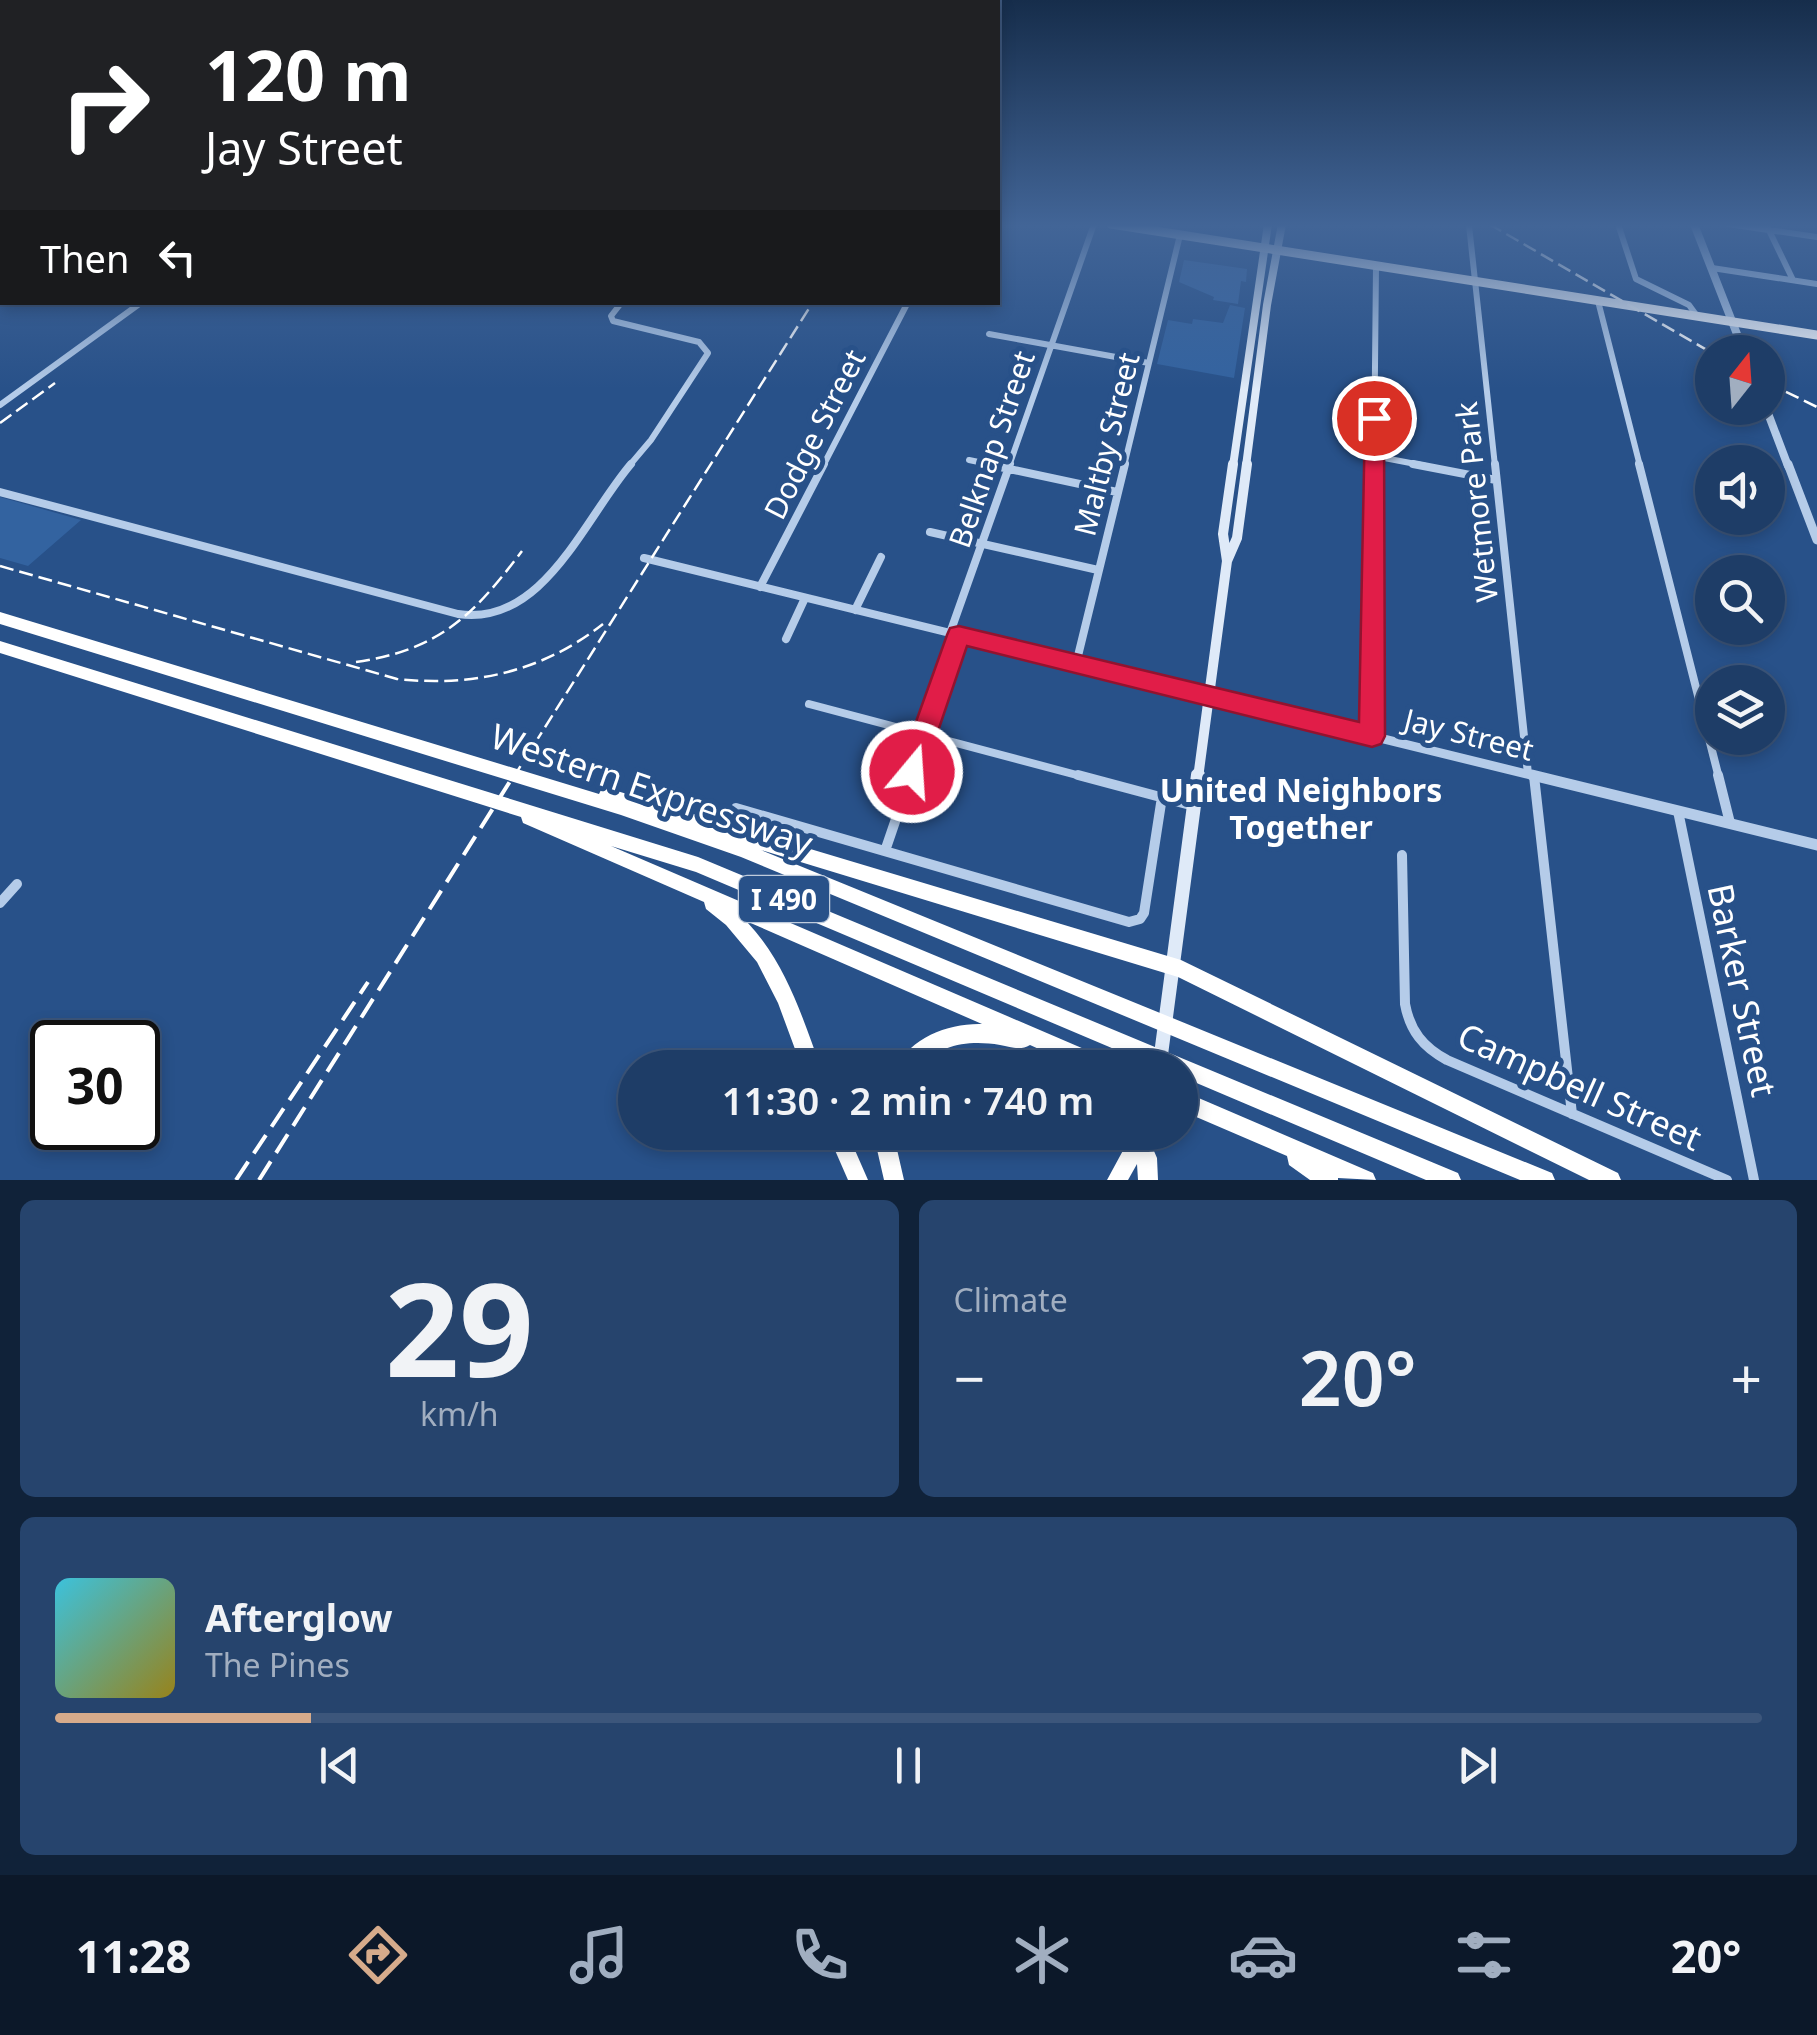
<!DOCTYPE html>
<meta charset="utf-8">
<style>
body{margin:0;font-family:"Noto Sans",sans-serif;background:#26446d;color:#f1f3f6;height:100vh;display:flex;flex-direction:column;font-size:38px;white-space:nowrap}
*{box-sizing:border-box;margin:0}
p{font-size:32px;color:#a1aec0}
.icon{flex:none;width:55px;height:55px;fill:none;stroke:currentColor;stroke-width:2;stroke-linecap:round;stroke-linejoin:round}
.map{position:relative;height:1180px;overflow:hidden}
.details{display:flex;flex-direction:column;gap:20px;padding:20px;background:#102239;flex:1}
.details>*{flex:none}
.banner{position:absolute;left:0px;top:0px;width:1000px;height:305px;box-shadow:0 5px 15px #0003,0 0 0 2px #3c567b;background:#202124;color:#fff;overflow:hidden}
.needle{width:65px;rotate:17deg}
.controls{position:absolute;left:1695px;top:335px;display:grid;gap:20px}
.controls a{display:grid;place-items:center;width:90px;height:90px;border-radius:50%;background:#1e3d67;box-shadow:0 5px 15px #0003,0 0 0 2px #3c567b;font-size:50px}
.speed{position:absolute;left:30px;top:1020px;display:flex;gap:20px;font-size:50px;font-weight:700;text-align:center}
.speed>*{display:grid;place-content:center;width:130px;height:130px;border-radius:50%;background:#1e3d67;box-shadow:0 5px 15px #0003,0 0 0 2px #3c567b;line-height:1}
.speed .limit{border:5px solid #111;border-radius:15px;background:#fff;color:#111}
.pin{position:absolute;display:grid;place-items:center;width:85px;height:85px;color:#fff;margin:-42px;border:5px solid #fff;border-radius:50%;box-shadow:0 2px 10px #0007}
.me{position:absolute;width:110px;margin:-55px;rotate:18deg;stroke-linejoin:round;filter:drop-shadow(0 0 8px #0008)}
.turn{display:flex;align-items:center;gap:35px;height:210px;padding:0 40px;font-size:45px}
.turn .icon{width:130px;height:130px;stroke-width:2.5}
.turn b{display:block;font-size:70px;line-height:85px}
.then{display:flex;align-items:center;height:95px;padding:0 40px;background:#0003;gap:20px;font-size:38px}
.big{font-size:75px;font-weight:600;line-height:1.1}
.details .tile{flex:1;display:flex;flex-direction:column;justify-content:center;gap:15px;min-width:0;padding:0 35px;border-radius:15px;background:#26446d}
.details .dial{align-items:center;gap:0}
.dial b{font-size:130px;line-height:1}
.song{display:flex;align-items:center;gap:30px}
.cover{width:120px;height:120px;border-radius:15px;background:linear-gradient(135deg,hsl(190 70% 55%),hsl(50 70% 35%))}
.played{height:10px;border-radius:5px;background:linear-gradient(90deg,#d6ab8b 15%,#3c567b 15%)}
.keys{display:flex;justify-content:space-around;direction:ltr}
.heat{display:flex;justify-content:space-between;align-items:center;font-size:55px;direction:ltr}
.details .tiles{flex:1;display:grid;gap:20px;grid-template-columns:1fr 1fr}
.tile:last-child{grid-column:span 2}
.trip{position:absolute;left:618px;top:1050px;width:580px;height:100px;border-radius:50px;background:#1e3d67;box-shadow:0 5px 15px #0003,0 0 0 2px #3c567b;font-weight:600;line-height:100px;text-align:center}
.menu{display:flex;height:160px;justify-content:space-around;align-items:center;background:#0c1829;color:#a1aec0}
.menu .icon{width:70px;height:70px}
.menu .current{color:#d6ab8b}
.menu b{font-size:45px;color:#f1f3f6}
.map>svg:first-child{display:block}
.green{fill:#3363a0}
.building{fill:#3968a5}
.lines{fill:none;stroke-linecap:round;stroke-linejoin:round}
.minor-far2{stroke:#b5cce9;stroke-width:6}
.minor-far1{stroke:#b5cce9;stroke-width:8}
.minor{stroke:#b5cce9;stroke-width:10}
.tertiary-far2{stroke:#b5cce9;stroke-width:8}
.tertiary-far1{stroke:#b5cce9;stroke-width:9}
.tertiary{stroke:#b5cce9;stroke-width:11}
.secondary-far2{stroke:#dfeaf8;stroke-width:8}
.secondary-far1{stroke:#dfeaf8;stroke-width:10}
.secondary{stroke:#dfeaf8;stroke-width:14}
.primary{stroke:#f8fafe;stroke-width:9}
.motorway{fill:#fff;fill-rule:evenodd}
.rail-far1{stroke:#fff;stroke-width:2.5;stroke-dasharray:14 6;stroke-linecap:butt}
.rail{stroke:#fff;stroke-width:4;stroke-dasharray:22 10;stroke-linecap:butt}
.route{fill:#e11d48;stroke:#92132f;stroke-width:2.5}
.labels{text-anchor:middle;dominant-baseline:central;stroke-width:10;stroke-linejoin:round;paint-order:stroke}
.shield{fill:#285189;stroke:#becbdc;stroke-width:2.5}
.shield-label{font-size:28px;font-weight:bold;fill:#fff}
.street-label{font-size:30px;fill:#fff;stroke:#285189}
.neighbourhood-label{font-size:32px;font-weight:bold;fill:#fff;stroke:#285189}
.near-street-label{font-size:35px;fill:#fff;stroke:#285189}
</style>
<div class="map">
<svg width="1817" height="1180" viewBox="0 0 1817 1180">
<rect width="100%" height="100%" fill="#285189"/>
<path class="green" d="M1230 305 1245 308 1234 378 1157 364 1168 320 1192 324 1193 319 1223 323Z
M0 497 81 520 28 566 0 558Z"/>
<path class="building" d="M1184 260 1247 269 1246 282 1241 281 1238 304 1213 300 1214 297 1179 282Z"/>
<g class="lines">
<path class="minor-far2" d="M1618 224 1636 279 1689 305 1697 316
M1728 224 1817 237
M1766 224 1793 280
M1469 225 1495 466
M1712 268 1817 284
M1598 301 1640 466
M622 302 611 316 613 321 699 342 708 353 651 440 629 466
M989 334 1149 363
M0 405 142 302
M1374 456 1426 466
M969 460 998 466
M823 466 908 302
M1009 466 1094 224
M1124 466 1180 235
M1374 466 1376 266"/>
<path class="minor-far1" d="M986 464 1117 492
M1413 464 1496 480
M1495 464 1528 774
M1639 464 1719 778
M0 492 458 614C543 627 584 519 631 464
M930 532 1098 570
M644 558 1208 696
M760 587 824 464
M855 610 881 557
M950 633 1010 464
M786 639 805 598
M1076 664 1125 464
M809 704 1088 778
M1372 736 1374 464
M910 778 959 635"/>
<path class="minor" d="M1078 775 1194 806
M1718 775 1730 823
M1534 776 1572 1114
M736 808 1129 922 1140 919 1144 913 1162 797
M1678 811 1754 1180
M885 851 911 775
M1402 855 1405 1004C1410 1031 1423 1047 1447 1060L1727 1180
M0 903 17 884"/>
<path class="tertiary-far2" d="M1694 224 1744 352
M1766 408 1788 466"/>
<path class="tertiary-far1" d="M1788 464 1817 540
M1208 696 1543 778"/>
<path class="tertiary" d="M1532 775 1817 845"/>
<path class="secondary-far2" d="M1233 466 1268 224
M1246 466 1267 305 1282 224"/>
<path class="secondary-far1" d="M1227 561 1237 538 1247 464
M1198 778 1227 561 1223 534 1233 464"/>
<path class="secondary" d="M1160 1062 1198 775"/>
<path class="primary" d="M1111 224 1817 335"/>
<path class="motorway" d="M0 612 599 794 601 790 607 788 1181 960 1618 1173 1621 1180H1589L1178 977 761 850 1552 1173 1555 1180H1520L741 857 621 815 0 624Z
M0 641 698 857 1458 1173 1461 1180H1426L1180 1076V1068H1159L696 872 611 846 1112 1061 1114 1068H1081L1030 1045C1020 1051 1012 1047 1000 1045 969 1040 940 1044 919 1068H896C911 1037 949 1023 982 1024L746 921C785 961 802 1016 821 1068H802L778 1003 757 962 726 925 706 909 704 902 523 823 521 817 0 653Z
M1180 1090 1373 1173 1376 1180 1338 1178V1180H1310L1289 1165 1287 1156 1180 1110Z
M827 1132H847L868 1180H848Z
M873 1132H893L904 1180H884Z
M1133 1132H1154L1146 1148 1154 1151 1157 1158 1158 1180H1138L1137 1164 1128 1180H1107Z"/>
<path class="rail-far1" d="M1489 224 1712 353
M1768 383 1817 407
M0 423 55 383
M0 566 397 679C473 687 542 672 603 624
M356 662C439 650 473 616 522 551
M513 778 813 302"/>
<path class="rail" d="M236 1180 368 982
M259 1180 514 775"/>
</g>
<linearGradient id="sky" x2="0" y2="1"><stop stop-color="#162d4b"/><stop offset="0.58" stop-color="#426597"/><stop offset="1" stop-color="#426597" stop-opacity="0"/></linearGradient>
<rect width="1817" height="389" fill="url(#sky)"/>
<path class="route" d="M1374 412 1384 418 1385 736 1381 744 1372 747 967 646 921 781 912 784 902 781 898 772 947 635 950 628 959 626 1359 722 1365 418Z"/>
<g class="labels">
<rect class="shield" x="739" y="876" width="90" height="46" rx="8"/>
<g class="shield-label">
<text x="784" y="899">I 490</text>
</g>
<g class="street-label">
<text transform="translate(814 434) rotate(-63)">Dodge Street</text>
<text transform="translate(1106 444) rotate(-76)">Maltby Street</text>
<text transform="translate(991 449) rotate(-71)">Belknap Street</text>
<text transform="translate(1476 502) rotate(-96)">Wetmore Park</text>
<text transform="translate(1469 734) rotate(14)">Jay Street</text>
</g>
<g class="neighbourhood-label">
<text x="1301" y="789">United Neighbors<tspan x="1301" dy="37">Together</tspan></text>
</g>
<g class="near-street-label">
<text transform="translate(652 789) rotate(19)">Western Expressway</text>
<text transform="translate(1743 990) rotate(78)">Barker Street</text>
<text transform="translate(1580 1086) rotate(24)">Campbell Street</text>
</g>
</g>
</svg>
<div class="controls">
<a><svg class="needle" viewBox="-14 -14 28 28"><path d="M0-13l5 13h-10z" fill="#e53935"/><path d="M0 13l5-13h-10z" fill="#a1aec0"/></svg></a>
<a><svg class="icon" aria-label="sound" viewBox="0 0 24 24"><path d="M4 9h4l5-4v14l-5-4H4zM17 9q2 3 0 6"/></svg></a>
<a><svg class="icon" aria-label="search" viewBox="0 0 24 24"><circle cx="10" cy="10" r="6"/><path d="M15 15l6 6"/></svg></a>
<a><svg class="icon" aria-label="layers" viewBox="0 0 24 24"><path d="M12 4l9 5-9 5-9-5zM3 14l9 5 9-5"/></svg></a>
</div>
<div class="speed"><div class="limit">30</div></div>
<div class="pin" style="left:1374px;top:418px;background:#d93025"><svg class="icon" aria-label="arrive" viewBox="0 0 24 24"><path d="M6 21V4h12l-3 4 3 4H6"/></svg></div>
<svg class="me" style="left:912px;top:772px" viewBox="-20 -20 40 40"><circle r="17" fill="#e11d48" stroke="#fff" stroke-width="3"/><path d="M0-11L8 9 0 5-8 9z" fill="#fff"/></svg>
<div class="trip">11:30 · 2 min · 740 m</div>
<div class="banner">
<div class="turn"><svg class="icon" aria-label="right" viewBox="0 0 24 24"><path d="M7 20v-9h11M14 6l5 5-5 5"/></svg><div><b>120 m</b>Jay Street</div></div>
<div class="then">Then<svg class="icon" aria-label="left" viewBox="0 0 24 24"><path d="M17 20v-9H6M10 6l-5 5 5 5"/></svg></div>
</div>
</div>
<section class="details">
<div class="tiles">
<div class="tile dial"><b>29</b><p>km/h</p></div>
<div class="tile"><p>Climate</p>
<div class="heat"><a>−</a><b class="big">20°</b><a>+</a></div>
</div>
<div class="tile">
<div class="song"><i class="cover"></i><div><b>Afterglow</b><p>The Pines</p></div></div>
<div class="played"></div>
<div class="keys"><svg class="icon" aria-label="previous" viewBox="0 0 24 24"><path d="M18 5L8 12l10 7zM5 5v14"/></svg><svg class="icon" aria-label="pause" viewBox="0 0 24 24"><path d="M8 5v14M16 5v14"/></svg><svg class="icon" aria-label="next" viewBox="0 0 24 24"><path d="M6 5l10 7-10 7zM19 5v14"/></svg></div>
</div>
</div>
</section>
<nav class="menu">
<b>11:28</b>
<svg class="icon current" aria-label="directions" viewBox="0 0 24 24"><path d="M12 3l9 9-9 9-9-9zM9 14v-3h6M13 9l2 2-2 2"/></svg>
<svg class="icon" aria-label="music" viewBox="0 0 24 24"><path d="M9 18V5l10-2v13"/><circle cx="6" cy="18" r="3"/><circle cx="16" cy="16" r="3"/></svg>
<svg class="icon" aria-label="phone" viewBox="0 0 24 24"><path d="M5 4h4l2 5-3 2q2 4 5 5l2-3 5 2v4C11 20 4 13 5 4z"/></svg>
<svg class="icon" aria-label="climate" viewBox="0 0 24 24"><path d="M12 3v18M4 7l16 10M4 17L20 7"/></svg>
<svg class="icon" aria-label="car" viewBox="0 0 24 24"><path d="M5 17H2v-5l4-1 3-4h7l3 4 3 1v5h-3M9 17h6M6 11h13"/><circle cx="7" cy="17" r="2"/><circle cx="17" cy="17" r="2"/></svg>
<svg class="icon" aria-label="filters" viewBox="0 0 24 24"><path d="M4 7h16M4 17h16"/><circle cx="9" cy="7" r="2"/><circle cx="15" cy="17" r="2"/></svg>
<b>20°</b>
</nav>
